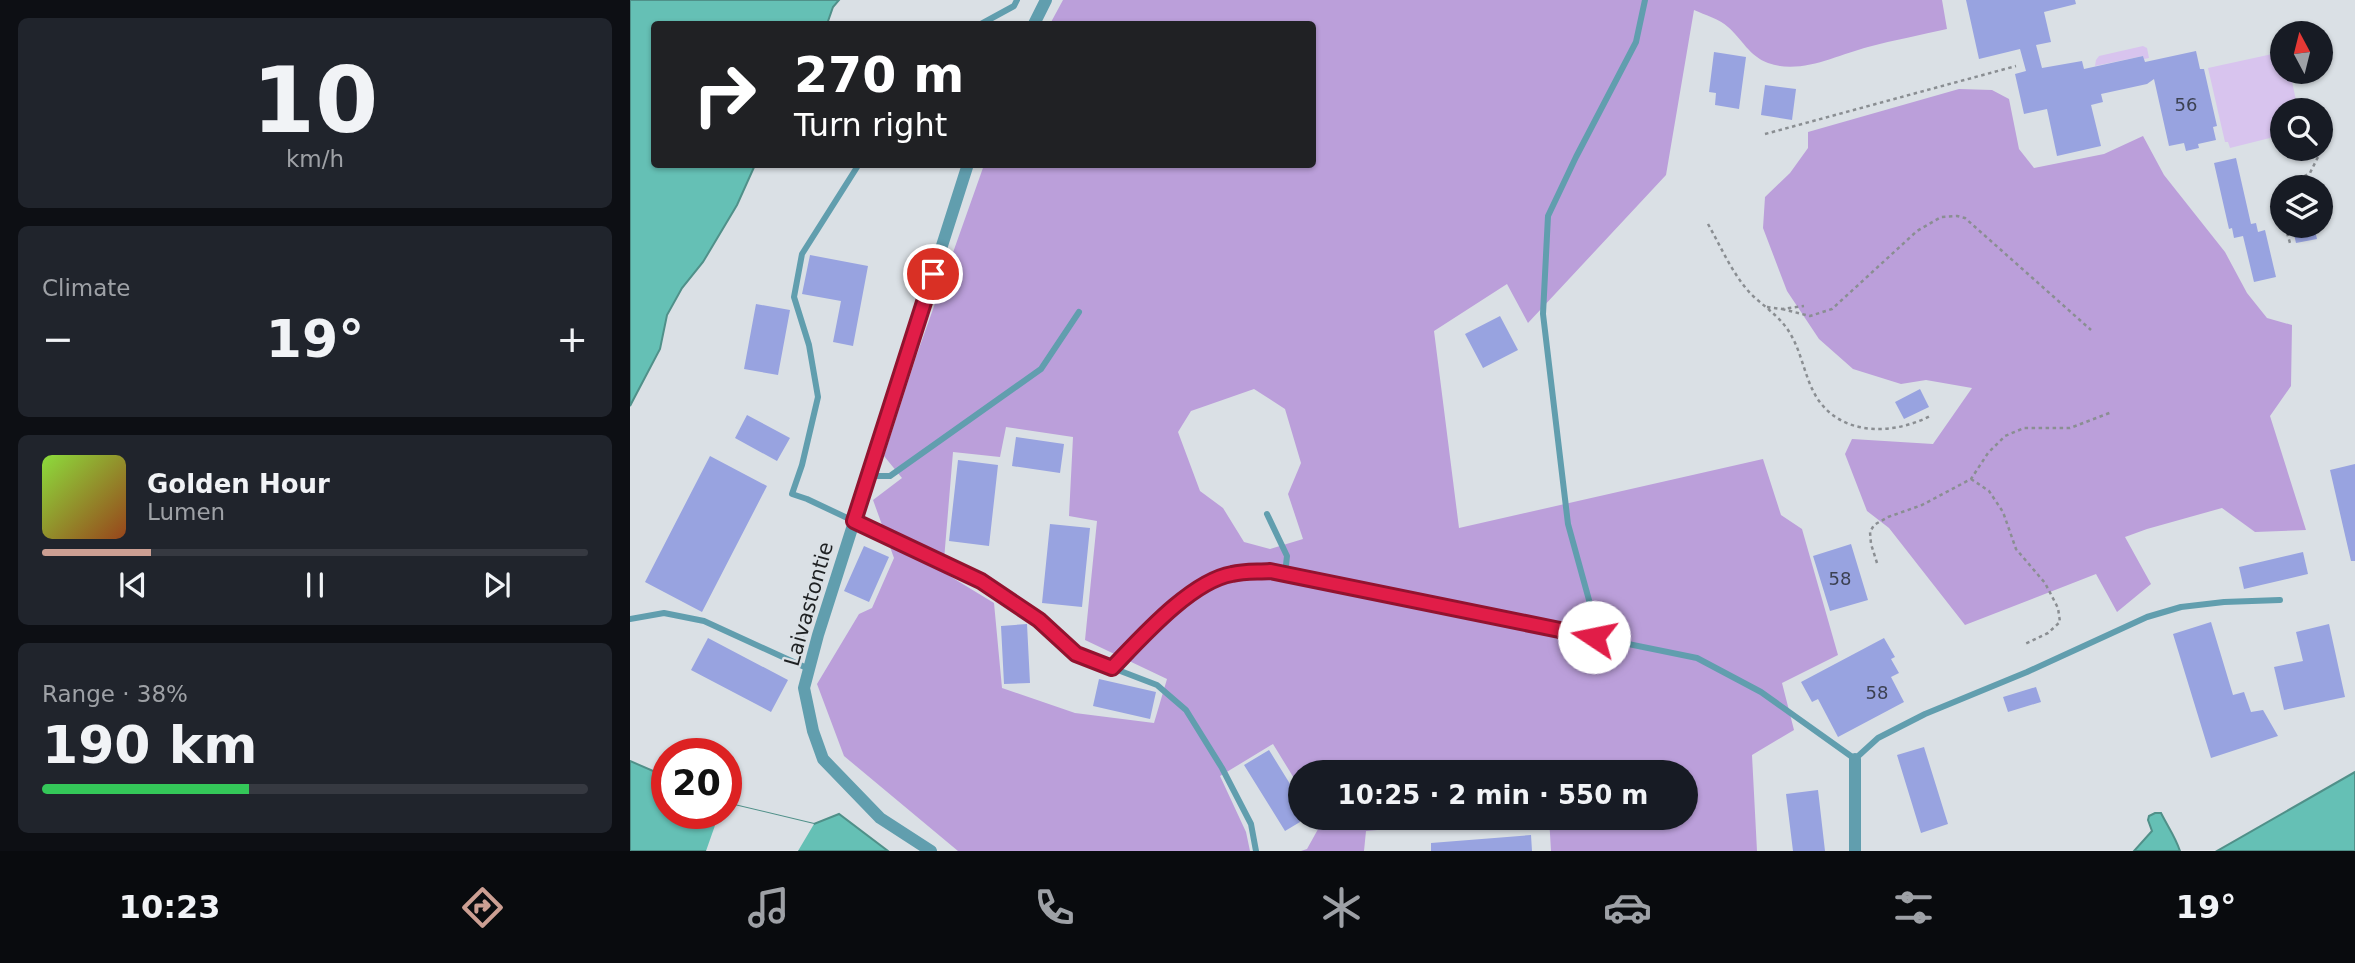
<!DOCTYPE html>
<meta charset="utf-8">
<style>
body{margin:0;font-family:"DejaVu Sans",sans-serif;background:#20242c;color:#f1f3f6;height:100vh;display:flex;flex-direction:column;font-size:26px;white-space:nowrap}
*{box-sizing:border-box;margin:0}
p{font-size:23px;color:#9ea1a6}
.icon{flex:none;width:38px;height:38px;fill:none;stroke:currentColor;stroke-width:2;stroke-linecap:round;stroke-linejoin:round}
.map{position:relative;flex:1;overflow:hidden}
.side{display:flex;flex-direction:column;gap:18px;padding:18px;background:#0d0f14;width:630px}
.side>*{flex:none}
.banner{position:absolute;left:21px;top:21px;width:665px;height:147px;border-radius:7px;box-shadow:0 2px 5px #0004;background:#202124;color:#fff;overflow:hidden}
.needle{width:46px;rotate:353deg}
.tools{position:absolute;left:1640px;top:21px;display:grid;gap:14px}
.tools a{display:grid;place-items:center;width:63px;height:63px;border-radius:50%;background:#171b24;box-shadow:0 2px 5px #0004;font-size:35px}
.speed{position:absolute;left:21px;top:738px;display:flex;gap:14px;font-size:35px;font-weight:700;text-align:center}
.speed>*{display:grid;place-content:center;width:91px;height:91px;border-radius:50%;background:#171b24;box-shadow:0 2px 5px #0004;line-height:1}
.speed .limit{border:10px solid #d22;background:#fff;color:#111}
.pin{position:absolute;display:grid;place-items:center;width:60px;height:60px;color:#fff;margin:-30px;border:4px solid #fff;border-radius:50%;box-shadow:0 2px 7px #0007}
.me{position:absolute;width:77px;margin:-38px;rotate:281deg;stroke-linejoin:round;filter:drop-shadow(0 0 5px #0008)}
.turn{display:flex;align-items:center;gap:24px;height:147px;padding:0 28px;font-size:32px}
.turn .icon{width:91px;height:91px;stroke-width:2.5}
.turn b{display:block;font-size:49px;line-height:60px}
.big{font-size:52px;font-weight:600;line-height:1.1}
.side .widget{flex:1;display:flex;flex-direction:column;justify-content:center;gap:10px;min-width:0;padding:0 24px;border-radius:10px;background:#20242c}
.side .dial{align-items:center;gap:0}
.dial b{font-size:91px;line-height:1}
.song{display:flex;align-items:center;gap:21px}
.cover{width:84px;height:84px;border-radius:10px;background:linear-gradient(135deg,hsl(90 70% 55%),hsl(20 70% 35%))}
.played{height:7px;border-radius:4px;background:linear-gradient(90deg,#cc9f93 20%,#363941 20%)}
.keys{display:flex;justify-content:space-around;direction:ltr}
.heat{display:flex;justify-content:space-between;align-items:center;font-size:38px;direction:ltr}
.charge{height:10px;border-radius:5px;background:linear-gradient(90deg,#34c759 38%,#363941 0)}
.trip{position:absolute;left:658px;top:760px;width:410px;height:70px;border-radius:35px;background:#171b24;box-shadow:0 2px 5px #0004;font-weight:600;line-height:70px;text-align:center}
.menu{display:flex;height:112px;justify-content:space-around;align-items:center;background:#090b0e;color:#9ea1a6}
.menu .icon{width:49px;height:49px}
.menu .selected{color:#cc9f93}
.menu b{font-size:32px;color:#f1f3f6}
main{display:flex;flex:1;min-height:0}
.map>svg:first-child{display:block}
.green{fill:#d8c4ee}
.forest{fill:#bb9fda;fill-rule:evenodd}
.water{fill:#65c0b5;stroke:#509089;stroke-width:2}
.pier{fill:#dae0e5}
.building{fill:#98a3e0}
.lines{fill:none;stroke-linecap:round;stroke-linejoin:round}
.path{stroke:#8a8e92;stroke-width:2.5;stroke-dasharray:3.5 3.5;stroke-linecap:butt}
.service{stroke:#619eae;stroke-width:6}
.minor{stroke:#619eae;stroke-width:12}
.route-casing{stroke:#92132f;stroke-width:18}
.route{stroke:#e11d48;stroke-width:12}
.labels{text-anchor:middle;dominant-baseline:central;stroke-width:5;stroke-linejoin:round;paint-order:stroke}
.number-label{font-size:18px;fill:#3c4152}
.street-label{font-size:21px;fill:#1e2022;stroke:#dae0e5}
</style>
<main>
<section class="side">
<div class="widget dial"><b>10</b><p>km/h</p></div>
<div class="widget"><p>Climate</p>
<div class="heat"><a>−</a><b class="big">19°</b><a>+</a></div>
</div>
<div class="widget">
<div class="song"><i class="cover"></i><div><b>Golden Hour</b><p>Lumen</p></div></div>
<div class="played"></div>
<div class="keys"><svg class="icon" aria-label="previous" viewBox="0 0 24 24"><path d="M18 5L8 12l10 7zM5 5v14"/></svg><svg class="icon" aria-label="pause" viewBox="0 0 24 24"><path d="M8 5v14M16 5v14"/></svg><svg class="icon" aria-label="next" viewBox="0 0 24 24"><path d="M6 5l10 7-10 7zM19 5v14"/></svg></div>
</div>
<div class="widget"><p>Range · 38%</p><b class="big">190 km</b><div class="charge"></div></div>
</section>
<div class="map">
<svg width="1725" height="851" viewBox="0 0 1725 851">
<rect width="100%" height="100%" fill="#dae0e5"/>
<path class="green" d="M1513 46 1517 48 1519 58 1514 59 1513 56 1465 66 1466 60 1469 56Z
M1647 53 1652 54V72H1660L1668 110H1652V135L1600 148 1598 142H1595L1578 68Z"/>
<path class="forest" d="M433 0H1312L1317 29C1291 35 1264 40 1238 47 1207 55 1171 75 1138 63 1119 56 1112 39 1098 27 1090 19 1075 15 1064 10L1036 175 898 323 877 284 804 331 829 528 1133 459 1151 515 1172 529 1208 655 1152 683 1164 730 1122 755 1127 851H921L919 817H1055V772H670V788L643 744 590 776 616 832 620 851H328L214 756 187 684 229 614 242 608 264 558 243 500 272 478 254 456 286 357 354 165 682 164V24H420ZM624 389 655 409 671 463 658 494 673 539 640 549 614 542 593 508 570 491 548 432 561 411ZM376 427 443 437 439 516 467 521 455 640 537 679 524 723 445 713 372 688 364 603 313 572 323 452 370 457Z
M1329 89 1362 90 1379 99 1389 149 1404 168 1474 154 1513 136 1534 175 1595 252 1617 293 1637 318 1662 325 1661 386 1640 416 1676 530 1625 532 1592 508 1517 529 1495 537 1521 584 1487 612 1466 574 1335 625 1259 528 1237 511 1215 454 1222 439 1303 444 1342 388 1296 380 1271 384 1223 369 1189 339 1157 291 1133 228 1135 197 1160 173 1178 148V132Z
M689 817H896L736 831 734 851H671L677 849 692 822Z"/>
<path class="water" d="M0 0H209L203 7 197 24H24V164L125 165 107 205 73 262 52 288 37 315 30 349 0 406Z
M0 761 37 777V814H96V803L184 824 209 814 258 851H0Z
M1725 772V851H1587Z
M1525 813H1531C1538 827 1545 836 1550 851H1504L1522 831 1518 820 1519 816Z"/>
<path class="pier" d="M96 803 184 824 168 851H76L89 814H96Z"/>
<path class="building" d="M1336 0H1445L1446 4 1414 12 1421 42 1406 45 1412 68 1452 61 1454 69 1513 56 1515 62 1566 51 1570 69H1574L1587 126 1583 127 1586 140 1568 144 1569 148 1556 151 1554 143 1539 146 1524 79 1517 84 1471 94 1473 102 1461 105 1471 146 1427 156 1417 109 1394 114 1385 74 1396 71 1390 49 1349 59Z
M1084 52 1116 57 1109 109 1085 105 1086 93 1079 92Z
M1135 85 1166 89 1162 120 1131 115Z
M1606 158 1621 224 1626 223 1628 232 1635 230 1646 277 1624 282 1613 236 1604 238 1602 228 1599 229 1584 163Z
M1662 226H1684L1687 239 1666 243Z
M180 255 238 266 223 346 203 342 211 301 172 294Z
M126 304 160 310 148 375 114 369Z
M870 316 888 350 853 368 835 334Z
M1290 389 1299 407 1274 419 1265 402Z
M117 415 160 438 147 461 105 438Z
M386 437 434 444 430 473 382 466Z
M80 456 137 486 72 612 15 582Z
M328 460 368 465 359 546 319 541Z
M1725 464V561H1721L1700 470Z
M420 524 460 528 452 607 412 603Z
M1221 544 1238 600 1200 611 1183 556Z
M234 546 259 557 239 602 214 591Z
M1673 552 1678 574 1614 589 1609 567Z
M1581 622 1603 695 1614 692 1621 712 1633 710 1648 736 1581 758 1543 634Z
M397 624 400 683 374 684 371 626Z
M1699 624 1715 697 1654 710 1644 667 1673 661 1666 632Z
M78 638 158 680 141 712 61 670Z
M1254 638 1265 657 1261 659 1269 673 1261 677 1274 702 1208 737 1188 699 1182 702 1171 682Z
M469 679 526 692 520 719 463 706Z
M1406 687 1411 702 1378 712 1373 697Z
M1294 747 1318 824 1291 833 1267 755Z
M639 750 670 800V822L655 831 614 765Z
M1188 790 1195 851H1163L1156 794Z
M901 835 902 851H801V843Z"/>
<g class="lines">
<path class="path" d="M1135 134 1386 66
M1656 187 1680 173 1691 151
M1652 189 1649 198 1652 213
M1078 224C1091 247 1102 273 1120 293 1132 305 1148 315 1158 330 1172 351 1174 377 1187 398 1212 437 1265 435 1302 415
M1655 226 1660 243
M1137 307 1152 309 1174 306
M1152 309 1180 316 1202 309 1287 231 1311 217 1327 216 1335 218 1461 330
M1341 479 1359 491 1373 512 1386 549 1415 583 1428 608 1430 622 1418 633 1395 644
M1247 563 1241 544 1240 532 1244 525 1258 517 1292 505 1341 479 1358 453 1375 436 1394 428H1440L1482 412
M170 650 171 642 183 606"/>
<path class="service" d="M351 24 384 6 387 0
M229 164 172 254 164 297 179 345 188 397 172 465 162 494 177 499 351 581 409 620 446 654 527 685 556 710 592 768 621 824 626 851
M238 476H260L411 369 449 312
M637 514 657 556 655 574
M0 619 34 613 74 621 179 669
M964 637 959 600 938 524 913 314 918 216 946 157 1006 42 1015 0
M482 668C511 638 561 582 602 574 614 571 628 572 640 571L1067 658 1131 692 1225 759 1248 738 1295 714 1397 672 1517 617 1551 607 1594 602 1650 600"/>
<path class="minor" d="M404 24 416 0
M301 851 250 818 193 759 183 731 174 688 188 635 338 164
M1225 851V759"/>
</g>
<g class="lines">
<g class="route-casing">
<path id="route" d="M303 274 224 521 351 581 409 620 446 654 482 668C511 638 561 581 602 574 614 571 628 572 640 571L964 637"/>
</g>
<use href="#route" class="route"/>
</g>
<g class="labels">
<g class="number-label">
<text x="1556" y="104">56</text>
<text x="1210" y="578">58</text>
<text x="1247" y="692">58</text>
</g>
<g class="street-label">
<text transform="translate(179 604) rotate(-74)">Laivastontie</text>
</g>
</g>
</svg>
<div class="tools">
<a><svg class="needle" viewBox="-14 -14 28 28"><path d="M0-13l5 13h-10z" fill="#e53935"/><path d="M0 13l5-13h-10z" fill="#9ea1a6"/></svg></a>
<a><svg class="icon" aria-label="search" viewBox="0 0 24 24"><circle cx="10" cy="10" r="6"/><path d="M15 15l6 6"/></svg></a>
<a><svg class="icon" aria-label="layers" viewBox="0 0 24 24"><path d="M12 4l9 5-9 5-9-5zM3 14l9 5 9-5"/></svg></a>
</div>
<div class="speed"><div class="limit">20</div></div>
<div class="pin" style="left:303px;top:274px;background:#d93025"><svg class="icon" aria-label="arrive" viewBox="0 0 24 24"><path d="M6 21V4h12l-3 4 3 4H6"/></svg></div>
<svg class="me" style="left:964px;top:637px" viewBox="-20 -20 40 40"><circle r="19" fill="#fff"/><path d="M0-13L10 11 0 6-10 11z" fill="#e11d48"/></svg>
<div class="trip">10:25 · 2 min · 550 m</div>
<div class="banner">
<div class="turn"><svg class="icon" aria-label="right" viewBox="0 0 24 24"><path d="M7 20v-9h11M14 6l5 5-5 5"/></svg><div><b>270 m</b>Turn right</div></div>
</div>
</div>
</main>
<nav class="menu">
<b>10:23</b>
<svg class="icon selected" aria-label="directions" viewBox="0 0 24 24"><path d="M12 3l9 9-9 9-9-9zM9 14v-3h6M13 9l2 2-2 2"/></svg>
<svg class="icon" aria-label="music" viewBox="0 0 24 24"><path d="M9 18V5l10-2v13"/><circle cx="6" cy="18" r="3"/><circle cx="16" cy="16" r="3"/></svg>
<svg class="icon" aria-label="phone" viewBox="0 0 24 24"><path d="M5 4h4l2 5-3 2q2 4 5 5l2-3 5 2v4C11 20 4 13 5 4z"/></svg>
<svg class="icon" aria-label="climate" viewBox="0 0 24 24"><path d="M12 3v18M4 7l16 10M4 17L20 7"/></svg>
<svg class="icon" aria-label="car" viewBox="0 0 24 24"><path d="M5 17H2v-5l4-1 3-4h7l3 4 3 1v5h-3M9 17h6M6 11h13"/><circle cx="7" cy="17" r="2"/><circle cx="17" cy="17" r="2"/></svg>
<svg class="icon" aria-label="filters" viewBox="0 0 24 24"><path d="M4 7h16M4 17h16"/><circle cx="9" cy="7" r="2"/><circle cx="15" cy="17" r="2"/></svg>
<b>19°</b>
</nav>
